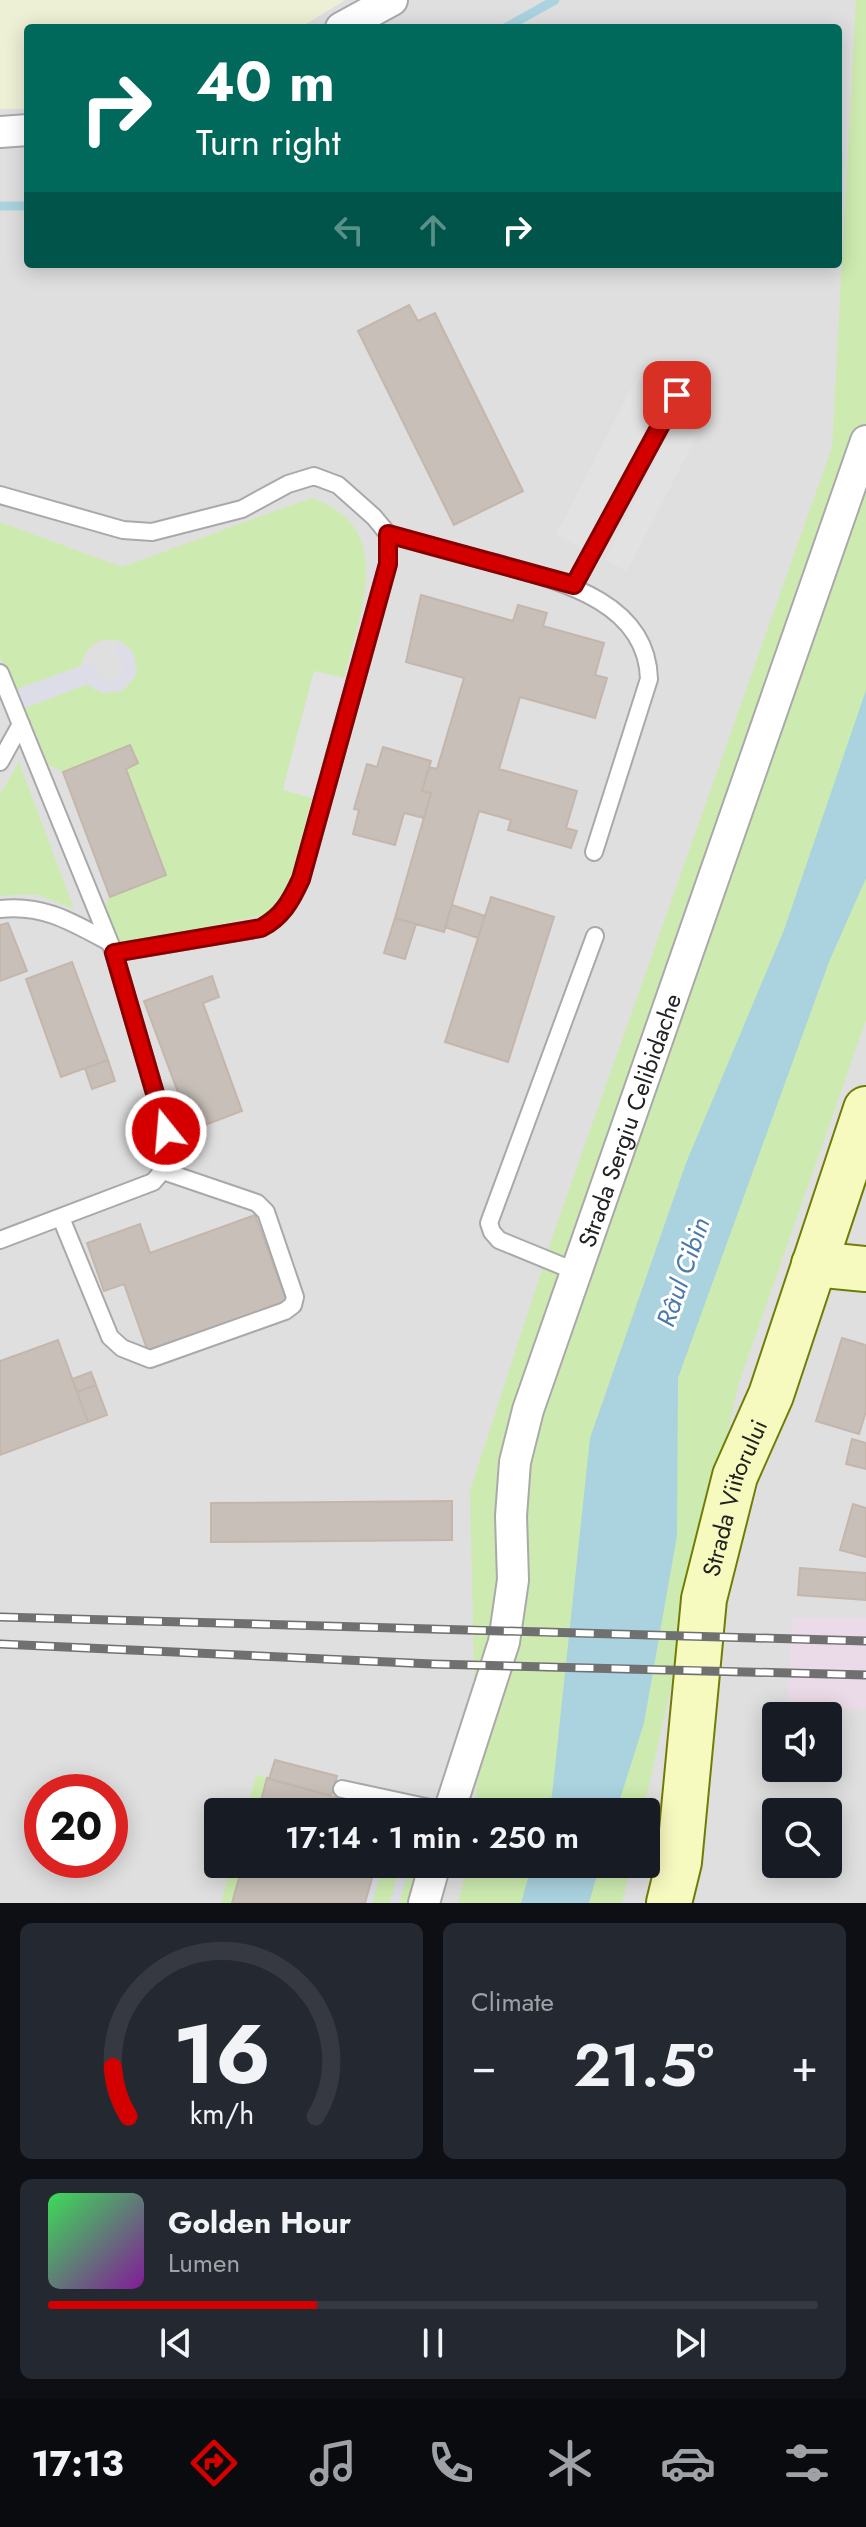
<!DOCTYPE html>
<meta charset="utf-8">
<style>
body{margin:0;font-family:Jost,sans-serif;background:#242831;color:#f1f3f6;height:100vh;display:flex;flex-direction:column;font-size:30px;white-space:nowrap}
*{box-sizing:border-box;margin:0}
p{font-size:26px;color:#9ea1a6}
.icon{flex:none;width:44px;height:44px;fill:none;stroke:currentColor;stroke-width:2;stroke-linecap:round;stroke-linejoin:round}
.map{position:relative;height:1903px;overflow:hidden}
.details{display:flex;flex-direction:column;gap:20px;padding:20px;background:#0d0f14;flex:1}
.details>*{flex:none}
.guide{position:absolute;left:24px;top:24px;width:818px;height:244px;border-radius:8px;box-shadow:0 4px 20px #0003;background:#00695c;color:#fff;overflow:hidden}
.buttons{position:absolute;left:762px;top:1702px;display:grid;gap:16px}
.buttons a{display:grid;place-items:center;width:80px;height:80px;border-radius:8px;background:#171b24;box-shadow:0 4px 20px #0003;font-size:40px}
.speed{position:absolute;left:24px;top:1774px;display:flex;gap:16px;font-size:40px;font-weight:700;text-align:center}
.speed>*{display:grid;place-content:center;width:104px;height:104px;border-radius:50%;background:#171b24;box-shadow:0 4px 20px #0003;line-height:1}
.speed .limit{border:12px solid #d22;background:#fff;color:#111}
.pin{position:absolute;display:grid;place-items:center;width:68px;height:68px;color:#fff;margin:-34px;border-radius:16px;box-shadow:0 4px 12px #0006}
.me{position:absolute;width:88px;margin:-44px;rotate:343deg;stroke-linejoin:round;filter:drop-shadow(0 0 6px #0008)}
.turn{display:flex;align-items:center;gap:28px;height:168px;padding:0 40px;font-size:36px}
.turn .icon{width:104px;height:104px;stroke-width:2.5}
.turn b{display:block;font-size:56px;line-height:68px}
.lanes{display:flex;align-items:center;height:76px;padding:0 40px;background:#0003;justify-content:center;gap:40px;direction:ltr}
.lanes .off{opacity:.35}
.big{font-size:60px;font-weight:600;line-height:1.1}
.details .tile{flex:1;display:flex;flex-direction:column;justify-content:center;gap:12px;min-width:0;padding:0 28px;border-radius:12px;background:#242831}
.details .dial{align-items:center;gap:0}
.dial svg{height:208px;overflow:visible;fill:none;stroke:#363941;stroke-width:7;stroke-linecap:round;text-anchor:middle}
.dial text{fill:#f1f3f6;stroke:none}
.song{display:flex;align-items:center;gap:24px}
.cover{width:96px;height:96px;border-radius:12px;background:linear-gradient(135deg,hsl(130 70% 55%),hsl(290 70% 35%))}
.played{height:8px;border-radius:4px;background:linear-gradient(90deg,#d40000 35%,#363941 35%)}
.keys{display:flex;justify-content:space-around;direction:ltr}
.heat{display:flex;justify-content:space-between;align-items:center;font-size:44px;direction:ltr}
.details .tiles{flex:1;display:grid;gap:20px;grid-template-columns:1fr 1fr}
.tile:last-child{grid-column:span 2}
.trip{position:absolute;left:204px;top:1798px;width:456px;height:80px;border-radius:8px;background:#171b24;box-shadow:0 4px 20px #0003;font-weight:600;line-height:80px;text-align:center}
.dock{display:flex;height:128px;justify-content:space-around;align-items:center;background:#090b0e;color:#9ea1a6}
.dock .icon{width:56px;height:56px}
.dock .current{color:#d40000}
.dock b{font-size:36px;color:#f1f3f6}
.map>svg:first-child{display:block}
.residential{fill:#e0dfdf;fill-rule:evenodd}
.industrial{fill:#ebdbe8}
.farmland{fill:#eef0d5}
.grass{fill:#cdebb0}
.parking{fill:#e2e2e2}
.plaza{fill:#dddde8}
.water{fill:#aad3df}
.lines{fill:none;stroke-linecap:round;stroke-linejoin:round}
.stream{stroke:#aad3df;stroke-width:9}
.building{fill:#c7bfb8;stroke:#c4b6ab;stroke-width:2}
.lane-casing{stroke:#a9a9a9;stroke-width:20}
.street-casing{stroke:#a9a9a9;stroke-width:34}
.secondary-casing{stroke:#707d05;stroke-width:48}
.lane{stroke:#fff;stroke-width:16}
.street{stroke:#fff;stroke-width:30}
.secondary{stroke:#f7fabf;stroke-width:44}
.rail-casing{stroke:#707070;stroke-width:9}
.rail{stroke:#fff;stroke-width:6;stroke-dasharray:18;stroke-linecap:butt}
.route-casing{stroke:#8a0000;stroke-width:20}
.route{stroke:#d40000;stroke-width:14}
.labels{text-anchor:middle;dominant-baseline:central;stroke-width:6;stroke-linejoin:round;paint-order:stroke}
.street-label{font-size:24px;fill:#222;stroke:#fff}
.water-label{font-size:26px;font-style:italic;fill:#4a7aab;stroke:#fff}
</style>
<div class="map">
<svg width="866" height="1903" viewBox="0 0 866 1903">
<rect width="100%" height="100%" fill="#f2efe9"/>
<path class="residential" d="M345 0H866V1903H0V106L28 108V264H838V28H299ZM776 1716H828V1768H776ZM42 1792H110V1860H42ZM218 1812H646V1864H218ZM776 1812H828V1864H776Z"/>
<path class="industrial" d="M792 1618H866V1709L787 1710Z"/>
<path class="farmland" d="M0 0H345L299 28H28V109H0Z"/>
<path class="grass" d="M856 0H866V1020L738 1386 643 1812H477L470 1491 555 1229 832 447Z
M311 498C399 526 359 615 344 678L314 671 283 789 312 798 290 882 269 914 123 944 115 937 104 911 109 898 166 875 126 769 137 762 130 745 63 772 43 762 22 709 88 684 95 690 113 693 132 651C113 630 86 639 81 666L15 690 0 657V522L122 567Z
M19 762 74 909 35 894 0 896V794Z
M256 1775 267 1778 258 1812H246Z
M231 1864H243L232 1903H221Z
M383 1864H401L390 1903H372Z
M410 1864H418L412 1903H399Z
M468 1864H631L622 1903H458Z"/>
<path class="parking" d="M639 373 668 388 584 549 556 535Z
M687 398 710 410 627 571 605 560Z
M314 671 344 678 312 798 283 790Z"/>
<path class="plaza" d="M119 640 132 651 137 667 135 677 122 691 103 693 87 684 22 709 15 690 81 666 96 662V671L102 678 111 680 119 677 124 664 115 653Z
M376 1864H383L372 1903H365Z
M401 1864H410L399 1903H390Z"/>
<path class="water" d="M866 690V878L829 962 678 1378 677 1536 644 1723 616 1812H547L552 1795 590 1438 686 1163 784 930Z
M532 1864H600L589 1903H521Z"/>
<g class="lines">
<path class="stream" d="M505 28 555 0
M0 206H28"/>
</g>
<path class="building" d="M409 305 418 321 435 313 523 491 454 525 358 331Z
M421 595 513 621 518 605 547 613 543 626 604 643 595 675 607 678 595 718 520 697 499 769 577 791 566 828 577 831 571 848 508 830 511 820 479 811 444 932 395 918 431 793 422 791 429 767 437 769 464 678 406 662Z
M130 745 138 763 126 769 166 875 110 897 63 772Z
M383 747 431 761 422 791 431 793 424 818 404 813 395 845 353 834 359 810 354 809 367 764 377 767Z
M491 897 554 917 508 1062 445 1042Z
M452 905 485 916 478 938 445 927Z
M395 918 416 924 405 959 384 953Z
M8 923 27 971 0 981V925Z
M72 962 108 1060 61 1077 26 979Z
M212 976 219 997 203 1003 242 1111 192 1130 144 1001Z
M108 1060 115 1081 92 1089 85 1068Z
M255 1215 287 1302 148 1352 124 1284 104 1291 87 1243 140 1224 150 1253Z
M842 1338 866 1345V1411L859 1434 816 1421Z
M58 1340 88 1422 0 1455V1361Z
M91 1372 96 1385 77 1392 72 1379Z
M96 1385 107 1415 88 1422 77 1392Z
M852 1439 866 1443V1469L846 1464Z
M452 1501V1540L211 1542V1503Z
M853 1504 866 1508V1557L840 1550Z
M800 1568 866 1573V1600L798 1595Z
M275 1760 337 1776 331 1796 269 1779Z
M267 1778 331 1796 388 1812H258Z
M243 1864H376L365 1903H232Z"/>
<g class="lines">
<g class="lane-casing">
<path id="lane" d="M0 495 123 530 152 532 242 509 288 484 314 476 338 485 374 517 388 534V564L301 879C291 901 282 917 261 928L114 953 166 1131C168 1153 170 1165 153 1182L0 1240
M388 534C423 544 459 554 495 563 556 580 647 600 649 679L594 852
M574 585 677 395
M0 673 114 953
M0 762 21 724
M0 909C43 904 72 922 109 942
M61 1218 110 1337 122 1348 150 1359 285 1311 293 1305 295 1297 266 1212 257 1203 163 1171
M577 1272 499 1240 492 1232 489 1223 595 936
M342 1789 449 1812"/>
</g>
<g class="street-casing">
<g id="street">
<path d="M341 28 392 0"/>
<path d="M0 132 28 130"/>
<path id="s1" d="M449 1812 504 1642 513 1580 511 1516 515 1462 528 1410 866 441"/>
<path d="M424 1903 435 1864"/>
</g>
</g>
<g class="secondary-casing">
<g id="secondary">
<path d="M814 1264 866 1269"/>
<path id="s2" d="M669 1903 679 1862 704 1599 735 1476 771 1395 866 1109"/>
</g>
</g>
<use href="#lane" class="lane"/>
<use href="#street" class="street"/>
<use href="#secondary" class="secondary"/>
<g class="rail-casing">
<path id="rail" d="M0 1617 866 1641
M0 1644 432 1664 866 1675"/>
</g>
<use href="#rail" class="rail"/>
</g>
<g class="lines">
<g class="route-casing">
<path id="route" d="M166 1131 114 953 261 928C282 917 291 901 301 879L388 564V534L574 585 677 395"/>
</g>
<use href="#route" class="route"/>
</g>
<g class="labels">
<g class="street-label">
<text stroke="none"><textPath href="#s1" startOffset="720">Strada Sergiu Celibidache</textPath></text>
<text stroke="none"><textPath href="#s2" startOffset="412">Strada Viitorului</textPath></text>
</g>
<g class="water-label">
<text transform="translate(683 1272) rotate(-71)">Râul Cibin</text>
</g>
</g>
</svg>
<div class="buttons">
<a><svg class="icon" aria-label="sound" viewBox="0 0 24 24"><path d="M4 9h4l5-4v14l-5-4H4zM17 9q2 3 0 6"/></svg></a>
<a><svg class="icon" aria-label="search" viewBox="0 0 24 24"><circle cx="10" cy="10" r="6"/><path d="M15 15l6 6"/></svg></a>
</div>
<div class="speed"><div class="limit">20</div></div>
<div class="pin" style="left:677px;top:395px;background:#d93025"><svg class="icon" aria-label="arrive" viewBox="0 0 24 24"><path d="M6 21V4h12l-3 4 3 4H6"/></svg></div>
<svg class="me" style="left:166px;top:1131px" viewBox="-20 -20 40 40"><circle r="17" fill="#d40000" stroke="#fff" stroke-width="3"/><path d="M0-11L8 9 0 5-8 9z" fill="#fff"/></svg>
<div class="trip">17:14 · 1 min · 250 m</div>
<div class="guide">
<div class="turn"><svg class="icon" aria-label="right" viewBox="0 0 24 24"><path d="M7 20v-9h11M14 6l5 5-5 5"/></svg><div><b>40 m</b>Turn right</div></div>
<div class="lanes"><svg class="icon off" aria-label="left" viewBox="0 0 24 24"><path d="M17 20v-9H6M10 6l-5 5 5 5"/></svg><svg class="icon off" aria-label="ahead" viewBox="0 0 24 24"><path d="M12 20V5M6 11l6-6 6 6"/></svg><svg class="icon" aria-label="right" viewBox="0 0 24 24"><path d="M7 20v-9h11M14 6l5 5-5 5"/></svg></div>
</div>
</div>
<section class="details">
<div class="tiles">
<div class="tile dial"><svg viewBox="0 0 100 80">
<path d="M14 69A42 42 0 1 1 86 69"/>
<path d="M14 69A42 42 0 0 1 8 50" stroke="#d40000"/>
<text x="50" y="56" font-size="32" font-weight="700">16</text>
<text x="50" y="72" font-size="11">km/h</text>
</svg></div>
<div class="tile"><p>Climate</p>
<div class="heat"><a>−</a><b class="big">21.5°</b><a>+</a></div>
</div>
<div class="tile">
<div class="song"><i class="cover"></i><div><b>Golden Hour</b><p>Lumen</p></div></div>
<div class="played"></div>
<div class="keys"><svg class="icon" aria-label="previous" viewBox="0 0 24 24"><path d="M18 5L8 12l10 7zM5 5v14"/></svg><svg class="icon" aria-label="pause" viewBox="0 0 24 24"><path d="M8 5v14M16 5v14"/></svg><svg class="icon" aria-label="next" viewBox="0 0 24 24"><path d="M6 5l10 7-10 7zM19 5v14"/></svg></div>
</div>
</div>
</section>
<nav class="dock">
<b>17:13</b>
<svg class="icon current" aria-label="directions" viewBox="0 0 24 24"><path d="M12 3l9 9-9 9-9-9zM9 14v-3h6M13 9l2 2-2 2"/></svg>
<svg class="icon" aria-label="music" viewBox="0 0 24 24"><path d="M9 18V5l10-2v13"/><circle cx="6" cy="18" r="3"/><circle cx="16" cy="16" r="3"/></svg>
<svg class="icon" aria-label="phone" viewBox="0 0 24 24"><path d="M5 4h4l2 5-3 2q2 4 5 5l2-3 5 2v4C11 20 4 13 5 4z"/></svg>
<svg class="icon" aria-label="climate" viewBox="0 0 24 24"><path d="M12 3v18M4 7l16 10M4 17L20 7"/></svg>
<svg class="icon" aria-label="car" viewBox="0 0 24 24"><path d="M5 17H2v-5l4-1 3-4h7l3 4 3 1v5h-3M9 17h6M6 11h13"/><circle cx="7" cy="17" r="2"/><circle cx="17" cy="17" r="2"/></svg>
<svg class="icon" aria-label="filters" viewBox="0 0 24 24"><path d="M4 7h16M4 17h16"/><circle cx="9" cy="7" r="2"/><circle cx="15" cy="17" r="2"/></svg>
</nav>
